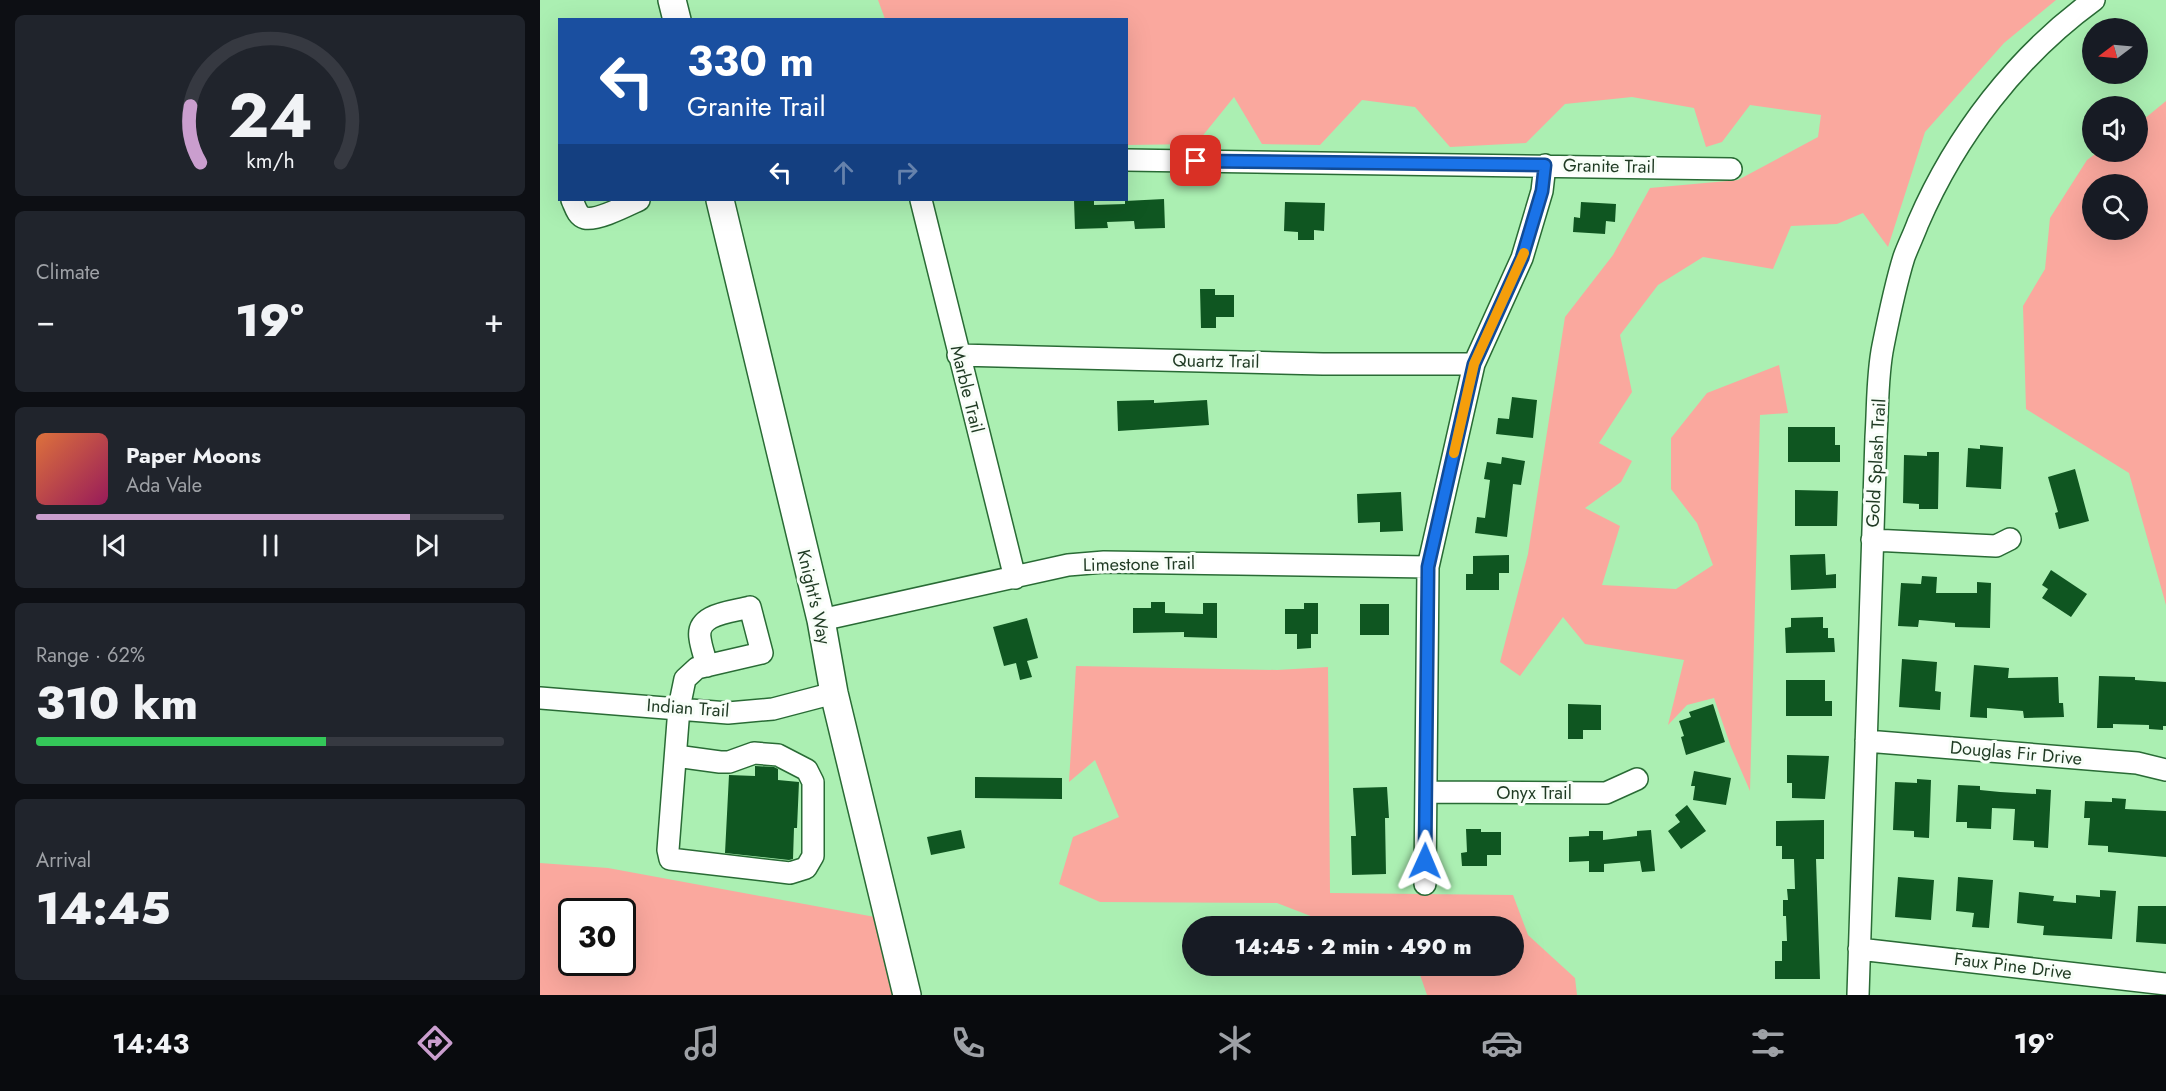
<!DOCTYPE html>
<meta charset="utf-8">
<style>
body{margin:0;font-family:Jost,sans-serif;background:#20242c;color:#f1f3f6;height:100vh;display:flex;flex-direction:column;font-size:22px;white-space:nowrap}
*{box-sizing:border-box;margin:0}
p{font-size:20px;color:#9ea1a6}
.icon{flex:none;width:33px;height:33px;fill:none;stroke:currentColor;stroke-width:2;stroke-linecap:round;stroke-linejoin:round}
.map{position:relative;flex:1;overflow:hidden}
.sheet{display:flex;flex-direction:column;gap:15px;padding:15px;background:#0d0f14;width:540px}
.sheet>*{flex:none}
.banner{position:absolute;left:18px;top:18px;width:570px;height:183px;border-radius:0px;box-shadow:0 6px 24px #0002;background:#1a4fa0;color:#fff;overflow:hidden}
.needle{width:39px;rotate:254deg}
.controls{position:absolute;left:1542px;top:18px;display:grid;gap:12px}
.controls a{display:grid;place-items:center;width:66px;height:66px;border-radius:50%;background:#171b24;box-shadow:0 6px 24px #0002;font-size:30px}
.speed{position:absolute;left:18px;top:898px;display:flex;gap:12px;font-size:30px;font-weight:700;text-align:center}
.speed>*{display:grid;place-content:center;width:78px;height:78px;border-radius:50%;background:#171b24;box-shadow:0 6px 24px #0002;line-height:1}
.speed .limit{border:3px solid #111;border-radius:9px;background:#fff;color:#111}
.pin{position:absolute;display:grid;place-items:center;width:51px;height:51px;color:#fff;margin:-26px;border-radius:12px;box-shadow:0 3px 9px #0006}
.me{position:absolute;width:66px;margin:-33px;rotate:1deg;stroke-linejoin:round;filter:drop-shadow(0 0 4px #0008)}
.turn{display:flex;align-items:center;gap:21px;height:126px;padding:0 30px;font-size:27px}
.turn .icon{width:78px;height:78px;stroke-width:2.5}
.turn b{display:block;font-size:42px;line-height:51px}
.lanes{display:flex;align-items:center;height:57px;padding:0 30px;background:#0003;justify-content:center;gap:30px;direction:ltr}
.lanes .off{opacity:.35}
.big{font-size:45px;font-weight:800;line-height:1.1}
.sheet .card{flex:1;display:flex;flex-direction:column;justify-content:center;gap:9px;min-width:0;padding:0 21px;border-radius:9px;background:#20242c}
.sheet .dial{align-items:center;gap:0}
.dial svg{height:156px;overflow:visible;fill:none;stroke:#363941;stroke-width:7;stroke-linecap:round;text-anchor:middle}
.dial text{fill:#f1f3f6;stroke:none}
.song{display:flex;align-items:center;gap:18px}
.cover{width:72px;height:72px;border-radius:9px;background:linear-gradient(135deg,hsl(20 70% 55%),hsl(330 70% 35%))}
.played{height:6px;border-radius:3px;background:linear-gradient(90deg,#ca9ece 80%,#363941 80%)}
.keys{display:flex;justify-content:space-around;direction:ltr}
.heat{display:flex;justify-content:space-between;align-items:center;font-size:33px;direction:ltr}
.charge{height:9px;border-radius:4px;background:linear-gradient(90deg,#34c759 62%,#363941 0)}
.trip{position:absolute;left:642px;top:916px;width:342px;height:60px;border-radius:30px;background:#171b24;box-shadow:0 6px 24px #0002;font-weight:800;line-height:60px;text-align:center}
.dock{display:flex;height:96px;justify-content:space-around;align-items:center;background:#090b0e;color:#9ea1a6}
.dock .icon{width:42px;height:42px}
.dock .current{color:#ca9ece}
.dock b{font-size:27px;color:#f1f3f6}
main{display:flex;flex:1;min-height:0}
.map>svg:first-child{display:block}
.green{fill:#faa89e;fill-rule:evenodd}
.building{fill:#0f5621}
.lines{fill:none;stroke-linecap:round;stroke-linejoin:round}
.minor-casing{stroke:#296b35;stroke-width:24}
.major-casing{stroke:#296b35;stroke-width:30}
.minor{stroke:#fff;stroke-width:21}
.major{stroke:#fff;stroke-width:27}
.route-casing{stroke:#114b97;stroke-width:15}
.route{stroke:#1a73e8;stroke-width:10}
.slow{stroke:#f59e0b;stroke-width:10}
.labels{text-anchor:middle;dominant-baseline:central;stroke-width:6;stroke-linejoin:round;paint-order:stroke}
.street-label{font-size:18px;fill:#1f3a23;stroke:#f8fef8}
</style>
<main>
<section class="sheet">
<div class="card dial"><svg viewBox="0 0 100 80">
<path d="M14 69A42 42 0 1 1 86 69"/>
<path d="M14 69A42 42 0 0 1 9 40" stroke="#ca9ece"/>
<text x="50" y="56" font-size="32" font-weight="700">24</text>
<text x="50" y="72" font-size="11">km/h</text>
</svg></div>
<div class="card"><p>Climate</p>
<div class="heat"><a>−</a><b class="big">19°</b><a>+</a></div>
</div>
<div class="card">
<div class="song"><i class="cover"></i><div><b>Paper Moons</b><p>Ada Vale</p></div></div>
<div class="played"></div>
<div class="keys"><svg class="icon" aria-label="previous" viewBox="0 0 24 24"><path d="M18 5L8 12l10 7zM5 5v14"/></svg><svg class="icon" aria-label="pause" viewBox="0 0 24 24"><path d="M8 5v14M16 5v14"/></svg><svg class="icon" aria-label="next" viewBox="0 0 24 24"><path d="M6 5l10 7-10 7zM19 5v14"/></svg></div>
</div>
<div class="card"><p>Range · 62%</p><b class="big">310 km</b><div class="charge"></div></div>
<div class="card"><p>Arrival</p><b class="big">14:45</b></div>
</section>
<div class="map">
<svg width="1626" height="995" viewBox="0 0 1626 995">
<rect width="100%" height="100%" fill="#abefb2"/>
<path class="green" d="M338 0H1516L1464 43 1385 132 1348 247 1323 213 1297 224 1251 226 1233 269 1163 257 1118 285 1080 335 1092 392 1059 443 1092 461 1081 482 1045 508 1080 526 1062 585 1136 589 1173 565 1157 523 1131 489V438L1167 393 1239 365 1248 413 1220 415 1210 791 1191 747 1174 698 1147 705 1128 725 1144 660 1045 644 1023 617 980 676 960 662 988 554 1025 317 1073 255 1110 188 1198 180 1278 137 1281 115 1210 105 1182 142 1166 147 1154 108 1092 97 1025 104 986 143 910 147 875 107 822 100 780 145 722 144 694 97 656 144 587 145 586 20 345 19Z
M1626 101V605L1589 473 1486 409 1483 306 1505 269 1510 218 1547 160 1558 152H1598V124ZM1552 184H1598V230H1552Z
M536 666 737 670 788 667 790 893 973 895 988 935 1035 978 1037 995H887L877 966H974V927H799L737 903 560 902 519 884 533 837 579 817 555 760 529 782Z
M0 863 68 868 335 917 354 995H0ZM32 912H82V963H32Z"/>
<path class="building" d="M624 199 625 228 595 229 594 221 567 222 568 228 535 229 534 200H554V205L585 204V201Z
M745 202 785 203 784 231 774 230V240H758V232L744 231Z
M1041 202 1076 204 1075 222 1066 221 1065 234 1033 232 1034 217 1040 218Z
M660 289H675V295H694V317H676V328H661Z
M972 397 997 400 993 438 956 434 958 418 969 419Z
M614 400V403L667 400 669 425 578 431 577 401Z
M1248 427H1295V445H1300V462H1248Z
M1440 445 1463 447 1461 489 1426 487 1428 448 1440 449Z
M1387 452H1399L1398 509H1379V504L1363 503 1364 455 1387 456Z
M962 457 985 461 981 485 973 484 967 537 935 533 937 517 945 518 950 480 944 479 947 462 961 464Z
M1535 469 1549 521 1519 529 1515 513 1518 512 1508 477Z
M1255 490 1298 491 1297 526H1255Z
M861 492 863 531 840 532V522L818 523 817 494Z
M1285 554 1286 575 1296 574V588L1251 590 1250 555Z
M969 555V573H959V590H926V574H933V556Z
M1511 570 1547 594 1531 617 1502 598 1508 589 1502 585Z
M1382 576 1397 577 1396 593H1437V582L1451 583 1450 628 1415 627V623L1379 620 1378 627 1358 626 1361 583 1381 584Z
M611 602H625V613L663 614V603H677V638L644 637V632L593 633V608H611Z
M764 603H778V634H771V648L757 649V634H745V609H764Z
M820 604H849V635H820Z
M1283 617V628H1288V638H1294L1295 652 1246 653 1245 628 1251 627V618Z
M487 618 498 658 487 661 492 677 480 680 476 663 464 666 453 627Z
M1362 659 1397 662 1395 691 1401 692 1400 710 1359 707Z
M1434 665 1469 668 1468 678 1518 677 1519 703H1523L1524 717 1484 718 1483 711 1447 708V718L1430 717Z
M1559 676 1595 677V680L1626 682V726H1623V730L1609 729V725L1573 724V728H1557Z
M1246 680H1285V701H1292V716H1246Z
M1028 704 1061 705V730H1043V739H1028Z
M1173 704 1185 742 1146 755 1141 737 1144 736 1139 721 1151 717 1149 712Z
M1247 755 1289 756 1285 799 1252 798V783H1247Z
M215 766 234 767 238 769V780L259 782 257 828H254L253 859 249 860 185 853 189 775 215 776Z
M1154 771 1191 778 1186 805 1153 800 1155 786H1151Z
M435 777 522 778V799L435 798Z
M1377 779 1391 780 1389 838 1374 837V831L1353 830 1355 782 1377 783Z
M1418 785 1440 786V790L1460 792 1496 794V789L1511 790 1508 848 1494 847V841L1473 840 1475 809 1452 808 1451 829 1427 828V822H1416Z
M847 787 849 818H845L846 874 812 875 811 836H816L813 788Z
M1572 798 1586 799 1585 809 1626 811V857L1568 852V846L1548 845 1550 818H1544L1545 801 1572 802Z
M1147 805 1166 831 1141 849 1128 831 1140 822 1135 815Z
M1284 820V859H1276L1280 979H1235V961H1242V941H1247L1246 916H1243V900H1248L1247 889H1255L1254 859H1242V846H1236V821Z
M926 829H941V832H961V855H947V866H922L921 853 927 852Z
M421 830 425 848 391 855 387 837Z
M1111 830 1115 871 1102 872 1100 861 1064 864V872H1049V861L1029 862V837L1049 836V831H1063V840L1097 836V831Z
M1358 877 1394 880 1391 920 1355 917Z
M1418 877 1453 880 1449 928 1432 927 1434 913 1416 911Z
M1560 890 1576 891 1572 939 1503 935 1504 926 1477 923 1479 892 1514 896 1513 901 1536 903V895L1560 897Z
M1598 906H1626V944L1596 942Z"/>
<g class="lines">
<g class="minor-casing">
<path id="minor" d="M586 160 1191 169
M32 200C35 206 37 216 45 218 57 221 88 205 99 200
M381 200 475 578
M418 355 783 364H934
M1332 540 1456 546 1470 539
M281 620 528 565 564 562 888 567
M0 698 188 713 233 709 294 693
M1326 741 1597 763 1626 770
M136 756 180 762H189L214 753 238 755 267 770 273 782V856L266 868 250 873 130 859 128 850 139 708 145 679 157 668 222 653 210 607C193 612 156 613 160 638 161 647 165 657 167 666
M887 792 1066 793 1097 779
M885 884 888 567 934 364 982 258 1002 191 1005 165
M1319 949 1626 984
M1318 995 1336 437C1338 407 1337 375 1343 346 1349 316 1355 286 1364 257 1368 246 1374 234 1378 223 1416 135 1477 56 1554 0"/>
</g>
<g class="major-casing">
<path id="major" d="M132 0 137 20
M180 200 281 620 294 693 367 995"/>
</g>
<use href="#minor" class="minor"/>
<use href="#major" class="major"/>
</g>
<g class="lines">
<g class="route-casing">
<path id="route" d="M656 161 1005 165 1002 191 982 258 934 364 888 567 885 861"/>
</g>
<use href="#route" class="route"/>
<path class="slow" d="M914 453 934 364 984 253"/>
</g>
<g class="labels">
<g class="street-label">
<text transform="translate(1069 166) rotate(1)">Granite Trail</text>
<text transform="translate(676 361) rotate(1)">Quartz Trail</text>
<text transform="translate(427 389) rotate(76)">Marble Trail</text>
<text transform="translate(1336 463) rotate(-87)">Gold Splash Trail</text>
<text transform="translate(599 564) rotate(-1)">Limestone Trail</text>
<text transform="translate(274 597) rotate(77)">Knight's Way</text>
<text transform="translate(148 708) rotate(4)">Indian Trail</text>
<text transform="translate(1476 753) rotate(5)">Douglas Fir Drive</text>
<text x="994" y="793">Onyx Trail</text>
<text transform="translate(1473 966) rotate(7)">Faux Pine Drive</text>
</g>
</g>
</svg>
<div class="controls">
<a><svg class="needle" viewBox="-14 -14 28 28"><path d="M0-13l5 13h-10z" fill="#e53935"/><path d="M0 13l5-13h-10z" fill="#9ea1a6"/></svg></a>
<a><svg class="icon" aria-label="sound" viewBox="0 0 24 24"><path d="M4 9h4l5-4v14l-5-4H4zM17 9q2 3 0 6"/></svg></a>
<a><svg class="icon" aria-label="search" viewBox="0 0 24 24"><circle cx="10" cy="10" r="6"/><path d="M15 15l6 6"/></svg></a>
</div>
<div class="speed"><div class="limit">30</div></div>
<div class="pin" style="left:656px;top:161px;background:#d93025"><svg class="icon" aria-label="arrive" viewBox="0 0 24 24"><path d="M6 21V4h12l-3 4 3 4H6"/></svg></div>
<svg class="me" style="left:885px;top:861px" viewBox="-20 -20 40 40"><path d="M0-17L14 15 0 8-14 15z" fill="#1a73e8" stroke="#fff" stroke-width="4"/></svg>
<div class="trip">14:45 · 2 min · 490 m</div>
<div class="banner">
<div class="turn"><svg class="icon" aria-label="left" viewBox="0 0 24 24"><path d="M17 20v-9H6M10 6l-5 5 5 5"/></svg><div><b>330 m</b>Granite Trail</div></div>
<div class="lanes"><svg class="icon" aria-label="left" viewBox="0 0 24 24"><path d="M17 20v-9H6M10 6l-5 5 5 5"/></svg><svg class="icon off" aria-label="ahead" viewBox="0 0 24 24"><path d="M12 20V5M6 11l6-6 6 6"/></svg><svg class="icon off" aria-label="right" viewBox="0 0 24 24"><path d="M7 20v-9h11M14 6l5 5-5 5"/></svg></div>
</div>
</div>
</main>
<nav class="dock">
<b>14:43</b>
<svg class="icon current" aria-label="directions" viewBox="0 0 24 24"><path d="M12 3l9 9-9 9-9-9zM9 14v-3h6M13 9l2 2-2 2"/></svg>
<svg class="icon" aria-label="music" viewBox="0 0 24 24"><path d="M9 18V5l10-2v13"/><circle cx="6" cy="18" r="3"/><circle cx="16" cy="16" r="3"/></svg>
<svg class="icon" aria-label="phone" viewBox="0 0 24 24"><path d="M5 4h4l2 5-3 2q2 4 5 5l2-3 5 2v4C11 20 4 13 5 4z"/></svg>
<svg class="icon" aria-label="climate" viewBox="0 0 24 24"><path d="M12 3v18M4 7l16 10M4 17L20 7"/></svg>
<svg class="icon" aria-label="car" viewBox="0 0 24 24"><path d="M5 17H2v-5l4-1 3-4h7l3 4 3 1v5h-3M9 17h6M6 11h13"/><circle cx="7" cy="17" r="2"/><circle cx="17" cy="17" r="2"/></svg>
<svg class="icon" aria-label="filters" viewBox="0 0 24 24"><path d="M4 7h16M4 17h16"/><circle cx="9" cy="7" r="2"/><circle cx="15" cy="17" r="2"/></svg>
<b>19°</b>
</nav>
